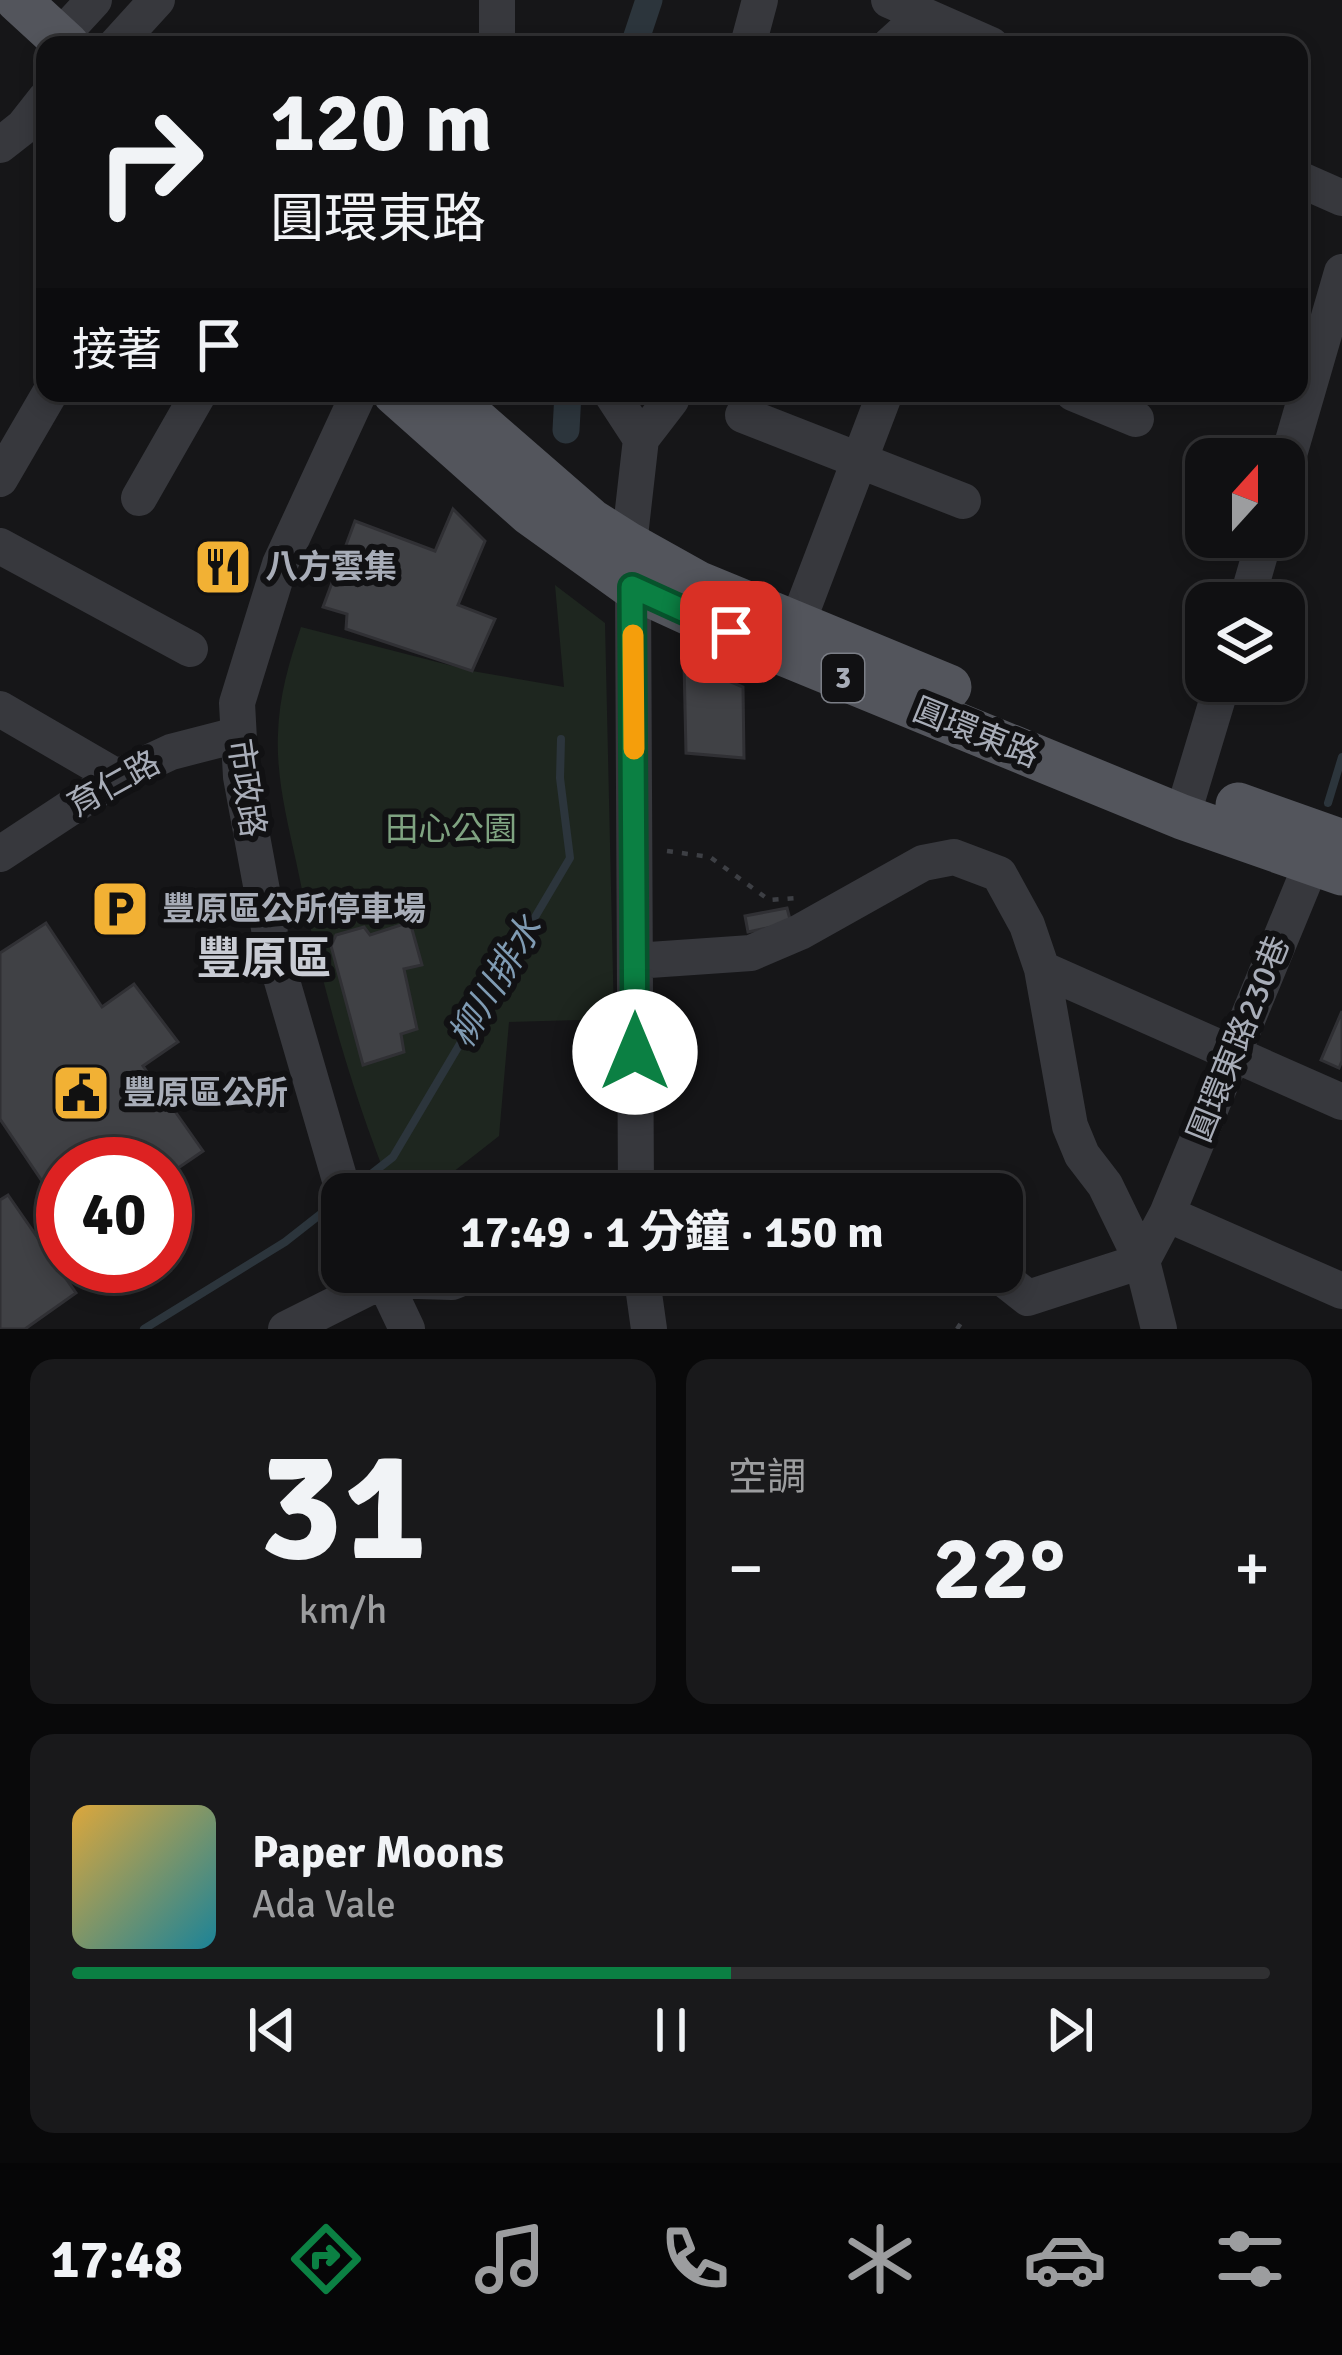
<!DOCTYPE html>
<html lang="zh-TW">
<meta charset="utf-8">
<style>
body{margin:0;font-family:Signika,"Noto Sans TC",sans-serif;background:#19191b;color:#f1f3f6;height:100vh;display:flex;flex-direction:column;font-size:45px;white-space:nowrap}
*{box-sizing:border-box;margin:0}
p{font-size:39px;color:#9c9d9f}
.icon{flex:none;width:66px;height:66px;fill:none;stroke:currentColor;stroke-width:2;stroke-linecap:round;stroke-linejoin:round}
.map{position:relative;height:1329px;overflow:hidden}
.sheet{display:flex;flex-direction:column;gap:30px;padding:30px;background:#09090a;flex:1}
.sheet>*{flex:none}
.banner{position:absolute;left:36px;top:36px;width:1272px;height:366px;border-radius:24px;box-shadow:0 6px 18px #0003,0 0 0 3px #303032;background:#101012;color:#f1f3f6;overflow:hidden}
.needle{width:78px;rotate:21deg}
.buttons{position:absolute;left:1185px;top:438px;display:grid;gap:24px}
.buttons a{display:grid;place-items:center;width:120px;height:120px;border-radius:24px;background:#101012;box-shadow:0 6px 18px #0003,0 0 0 3px #303032;font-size:60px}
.speed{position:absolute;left:36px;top:1137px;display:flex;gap:24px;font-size:60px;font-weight:700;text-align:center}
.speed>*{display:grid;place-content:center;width:156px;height:156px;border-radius:50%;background:#101012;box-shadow:0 6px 18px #0003,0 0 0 3px #303032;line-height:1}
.speed .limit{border:18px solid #d22;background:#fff;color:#111}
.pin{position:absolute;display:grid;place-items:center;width:102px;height:102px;color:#fff;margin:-51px;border-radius:24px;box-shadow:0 6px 18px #0006}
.me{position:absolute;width:132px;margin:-66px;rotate:0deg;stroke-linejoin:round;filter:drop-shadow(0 0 9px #0008)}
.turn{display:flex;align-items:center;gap:42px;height:252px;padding:0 36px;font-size:54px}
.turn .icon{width:156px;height:156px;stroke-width:2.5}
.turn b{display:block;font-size:84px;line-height:102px}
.then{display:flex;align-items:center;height:114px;padding:0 36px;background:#0003;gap:24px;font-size:45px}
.big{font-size:90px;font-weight:700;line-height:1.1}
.sheet .card{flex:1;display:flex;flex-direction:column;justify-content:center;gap:18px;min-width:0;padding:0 42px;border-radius:24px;background:#19191b}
.sheet .dial{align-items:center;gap:0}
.dial b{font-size:156px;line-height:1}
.song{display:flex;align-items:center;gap:36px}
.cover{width:144px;height:144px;border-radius:18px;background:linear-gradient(135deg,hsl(40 70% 55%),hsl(190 70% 35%))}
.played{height:12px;border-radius:6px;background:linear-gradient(90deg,#0b8043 55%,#303032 55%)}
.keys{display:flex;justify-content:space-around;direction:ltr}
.heat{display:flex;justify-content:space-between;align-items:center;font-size:66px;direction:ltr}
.sheet .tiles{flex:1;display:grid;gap:30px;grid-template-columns:1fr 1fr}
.card:last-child{grid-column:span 2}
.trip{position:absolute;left:321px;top:1173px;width:702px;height:120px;border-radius:24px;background:#101012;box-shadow:0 6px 18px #0003,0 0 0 3px #303032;font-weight:700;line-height:120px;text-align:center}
.menu{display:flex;height:192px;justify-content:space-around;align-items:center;background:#060607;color:#9c9d9f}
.menu .icon{width:84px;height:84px}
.menu .on{color:#0b8043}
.menu b{font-size:54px;color:#f1f3f6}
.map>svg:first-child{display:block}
.green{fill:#1e261f}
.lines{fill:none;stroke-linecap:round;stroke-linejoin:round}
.stream{stroke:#2c353c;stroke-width:8}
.canal{stroke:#2c353c;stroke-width:27}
.building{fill:#404145;stroke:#303034;stroke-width:3}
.path{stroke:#3d3f44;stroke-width:4.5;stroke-dasharray:6 9;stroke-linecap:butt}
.minor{stroke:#37383d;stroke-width:36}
.major{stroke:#53555c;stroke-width:45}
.route-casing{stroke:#07532c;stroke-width:30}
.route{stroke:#0b8043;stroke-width:21}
.slow{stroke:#f59e0b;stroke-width:21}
.labels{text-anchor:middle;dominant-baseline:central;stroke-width:12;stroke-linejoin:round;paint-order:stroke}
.shield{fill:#111113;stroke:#7b7e86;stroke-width:3}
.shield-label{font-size:30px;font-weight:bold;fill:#a8adb8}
.poi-label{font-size:33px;font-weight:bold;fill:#a8adb8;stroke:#111113;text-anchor:start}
.street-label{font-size:33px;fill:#a8adb8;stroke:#111113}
.park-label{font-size:33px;fill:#7fa381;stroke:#111113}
.water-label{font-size:36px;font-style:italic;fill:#7f9bb3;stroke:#111113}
.district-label{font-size:45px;font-weight:bold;fill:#c9ccd4;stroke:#111113}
</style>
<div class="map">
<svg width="1342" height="1329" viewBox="0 0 1342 1329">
<rect width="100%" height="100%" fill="#161618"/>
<path class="green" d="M555 585 605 623 614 1019 509 1022 499 1136 425 1194H393C349 1087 319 974 296 861 287 820 276 776 278 734 279 697 289 662 301 627L472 671 564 687Z"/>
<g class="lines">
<path class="stream" d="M1328 803 1342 757
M356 1186 393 1157 570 858 560 778 561 739
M144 1329 285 1242 336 1202"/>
<path class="canal" d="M634 45 649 0
M566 430 568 393"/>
</g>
<path class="building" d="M453 509 485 541 458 605 495 619 472 671 346 629 347 614 323 607 355 521 435 551Z
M684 662 743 687 744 758 686 753Z
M787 908 791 923 748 932 745 916Z
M410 922 422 965 404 969 417 1029 401 1034 404 1052 363 1065 331 946 336 935 364 927 370 935Z
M46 923 102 1007 134 984 178 1042 143 1066 203 1151 165 1177V1164H63V1212L0 1119V953Z
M1342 1011V1061L1339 1068 1321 1060Z
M8 1195 76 1293 25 1329H0V1200Z"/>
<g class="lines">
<path class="path" d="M667 851 710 857 769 900 797 898
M464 998 500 1020
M957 1329 961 1323"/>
<path class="minor" d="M889 0 991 45
M59 45V38L94 0
M116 45 157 0
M497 45V0
M748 45 760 0
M890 45 923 15
M0 145 23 127 45 99
M1299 179 1342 198
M611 393 641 439 629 545 633 587 636 1194
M1073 393 1136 419
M743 415 963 501
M641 439 671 400V393
M1284 472 1342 272
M0 479 50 393
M139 498 199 393
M0 546 190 649
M1246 603 1265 537
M797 624 885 393
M0 709 117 777
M1182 817 1223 681
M0 854 117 777 171 752 237 735
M635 961 751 953 800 932 923 863 954 857 999 874 1027 925 1042 969 1342 1102
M1042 969 1070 1126 1082 1155 1105 1185 1142 1261 1159 1329
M344 1194 273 950 241 777 237 703 280 564 359 393
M1167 1214 1342 1291
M1142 1261 1167 1214 1311 865
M380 1272 407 1329
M641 1272 649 1329
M995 1272 1028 1298 1142 1261
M286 1329 384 1280 452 1282 477 1272"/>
<path class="major" d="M18 0 67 45
M395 393 530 513 633 587 731 632 1182 817 1342 873
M444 393 591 521 629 545 697 583 949 687
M1238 805 1342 842"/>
</g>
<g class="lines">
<g class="route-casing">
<path id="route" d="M635 1052 632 587 731 632"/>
</g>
<use href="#route" class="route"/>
<path class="slow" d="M633 635 634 749"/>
</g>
<defs>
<g id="restaurant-square" transform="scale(3)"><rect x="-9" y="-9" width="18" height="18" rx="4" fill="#f2b134" stroke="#111113"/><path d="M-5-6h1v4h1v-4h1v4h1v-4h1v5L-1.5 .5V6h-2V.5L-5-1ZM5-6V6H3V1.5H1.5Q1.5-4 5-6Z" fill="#111"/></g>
<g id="parking-square" transform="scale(3)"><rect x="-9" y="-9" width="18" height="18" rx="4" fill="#f2b134" stroke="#111113"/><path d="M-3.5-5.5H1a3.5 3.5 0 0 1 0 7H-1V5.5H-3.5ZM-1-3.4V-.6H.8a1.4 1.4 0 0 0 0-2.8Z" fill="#111"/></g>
<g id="civic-square" transform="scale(3)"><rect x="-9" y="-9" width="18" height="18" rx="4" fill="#f2b134" stroke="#111113"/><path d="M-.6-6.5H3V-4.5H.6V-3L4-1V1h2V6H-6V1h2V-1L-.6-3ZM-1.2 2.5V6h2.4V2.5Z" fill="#111"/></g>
</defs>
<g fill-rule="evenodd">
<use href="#restaurant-square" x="223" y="567"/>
<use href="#parking-square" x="120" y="909"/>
<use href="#civic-square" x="81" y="1093"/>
</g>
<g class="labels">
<rect class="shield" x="822" y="654" width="42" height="48" rx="9"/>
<g class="shield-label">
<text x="843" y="678">3</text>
</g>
<g class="poi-label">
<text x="265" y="567">八方雲集</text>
<text x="162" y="909">豐原區公所停車場</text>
<text x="123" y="1093">豐原區公所</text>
</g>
<g class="street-label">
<text transform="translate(976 733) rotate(22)">圓環東路</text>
<text transform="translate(114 784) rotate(-29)">育仁路</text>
<text transform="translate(246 788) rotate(82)">市政路</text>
<text transform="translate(1239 1039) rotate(-68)">圓環東路230巷</text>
</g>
<g class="park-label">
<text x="451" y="829">田心公園</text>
</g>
<g class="water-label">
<text transform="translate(496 982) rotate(-59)">柳川排水</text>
</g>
<g class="district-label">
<text x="264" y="959">豐原區</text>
</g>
</g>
</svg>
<div class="buttons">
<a><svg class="needle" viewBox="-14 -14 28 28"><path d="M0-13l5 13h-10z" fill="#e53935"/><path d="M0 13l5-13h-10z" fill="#9c9d9f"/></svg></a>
<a><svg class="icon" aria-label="layers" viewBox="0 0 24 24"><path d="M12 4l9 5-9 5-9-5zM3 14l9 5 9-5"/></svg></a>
</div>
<div class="speed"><div class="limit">40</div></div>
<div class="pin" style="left:731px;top:632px;background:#d93025"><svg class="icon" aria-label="arrive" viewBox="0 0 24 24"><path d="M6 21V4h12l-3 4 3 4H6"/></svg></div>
<svg class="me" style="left:635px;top:1052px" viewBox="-20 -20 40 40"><circle r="19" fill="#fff"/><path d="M0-13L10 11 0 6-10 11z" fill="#0b8043"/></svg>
<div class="trip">17:49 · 1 分鐘 · 150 m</div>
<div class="banner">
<div class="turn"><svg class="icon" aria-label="right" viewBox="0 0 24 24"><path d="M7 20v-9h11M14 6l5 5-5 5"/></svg><div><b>120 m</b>圓環東路</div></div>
<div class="then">接著<svg class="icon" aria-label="arrive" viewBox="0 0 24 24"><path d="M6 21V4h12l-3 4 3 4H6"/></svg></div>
</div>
</div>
<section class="sheet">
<div class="tiles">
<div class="card dial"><b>31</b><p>km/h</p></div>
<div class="card"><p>空調</p>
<div class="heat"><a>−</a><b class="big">22°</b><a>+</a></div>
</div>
<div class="card">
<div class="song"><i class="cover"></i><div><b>Paper Moons</b><p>Ada Vale</p></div></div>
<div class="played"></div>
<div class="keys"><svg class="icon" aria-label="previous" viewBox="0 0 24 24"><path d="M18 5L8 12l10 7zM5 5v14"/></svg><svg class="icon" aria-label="pause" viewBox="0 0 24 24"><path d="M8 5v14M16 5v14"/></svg><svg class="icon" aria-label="next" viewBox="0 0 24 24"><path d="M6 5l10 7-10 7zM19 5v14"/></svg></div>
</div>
</div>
</section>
<nav class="menu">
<b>17:48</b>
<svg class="icon on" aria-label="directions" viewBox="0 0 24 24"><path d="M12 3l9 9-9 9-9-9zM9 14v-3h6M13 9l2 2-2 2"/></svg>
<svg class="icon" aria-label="music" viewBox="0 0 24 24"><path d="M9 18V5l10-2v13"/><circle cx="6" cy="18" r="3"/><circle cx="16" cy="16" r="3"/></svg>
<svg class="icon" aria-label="phone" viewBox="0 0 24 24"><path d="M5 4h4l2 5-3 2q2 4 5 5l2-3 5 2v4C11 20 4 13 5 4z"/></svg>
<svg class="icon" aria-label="climate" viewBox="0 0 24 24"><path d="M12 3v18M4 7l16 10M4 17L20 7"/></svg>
<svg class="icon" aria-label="car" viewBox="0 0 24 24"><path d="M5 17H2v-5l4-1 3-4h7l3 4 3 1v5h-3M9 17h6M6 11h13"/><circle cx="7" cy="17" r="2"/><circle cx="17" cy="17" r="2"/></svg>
<svg class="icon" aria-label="filters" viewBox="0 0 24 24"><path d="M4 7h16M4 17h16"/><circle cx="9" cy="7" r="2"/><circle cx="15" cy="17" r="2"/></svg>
</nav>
